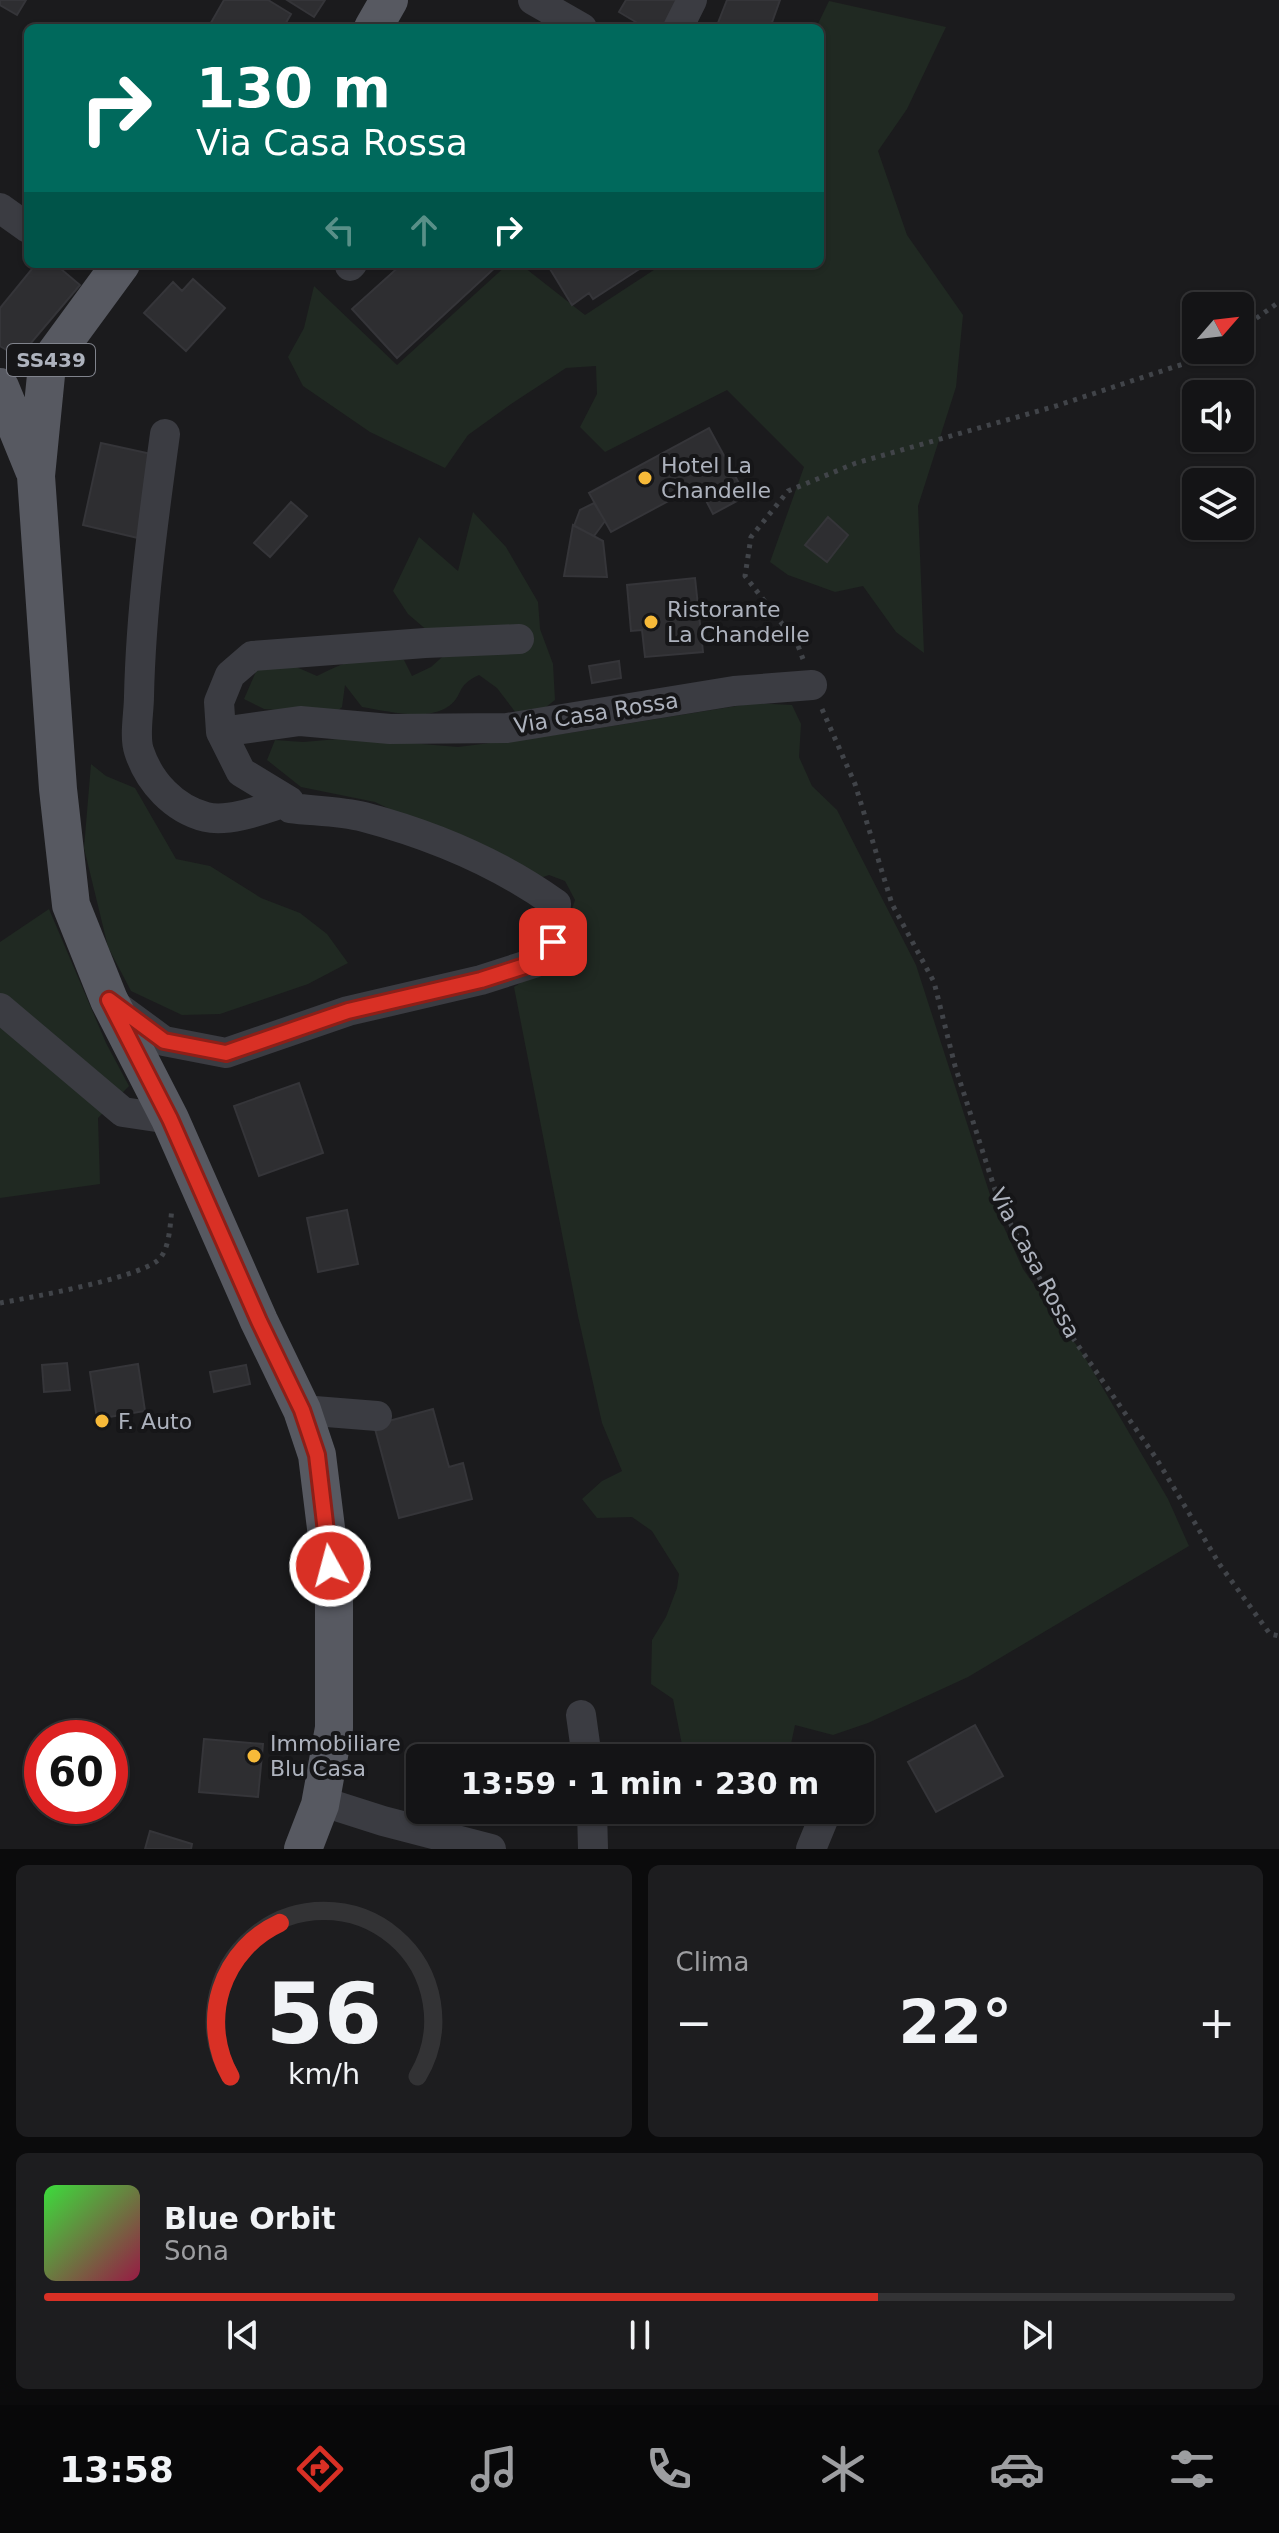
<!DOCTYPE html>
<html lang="it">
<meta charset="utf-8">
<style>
body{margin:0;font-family:"DejaVu Sans",sans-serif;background:#1d1d1f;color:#f1f3f6;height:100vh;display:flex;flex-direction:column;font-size:30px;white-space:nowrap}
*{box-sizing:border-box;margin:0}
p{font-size:26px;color:#9d9ea1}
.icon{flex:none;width:44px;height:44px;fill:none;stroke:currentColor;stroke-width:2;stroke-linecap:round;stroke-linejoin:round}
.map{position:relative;height:1849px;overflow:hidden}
.panel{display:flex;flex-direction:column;gap:16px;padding:16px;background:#0b0b0c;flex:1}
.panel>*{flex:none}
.banner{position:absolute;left:24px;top:24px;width:800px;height:244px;border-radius:12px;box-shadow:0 2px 6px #0004,0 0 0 2px #333335;background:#00695c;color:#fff;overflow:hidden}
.needle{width:52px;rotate:62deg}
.controls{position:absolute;left:1182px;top:292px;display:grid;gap:16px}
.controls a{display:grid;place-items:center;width:72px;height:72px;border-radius:12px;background:#141416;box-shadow:0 2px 6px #0004,0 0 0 2px #333335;font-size:40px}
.speed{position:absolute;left:24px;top:1720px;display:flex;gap:16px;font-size:40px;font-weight:700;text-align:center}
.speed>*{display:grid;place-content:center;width:104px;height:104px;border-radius:50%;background:#141416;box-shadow:0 2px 6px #0004,0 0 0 2px #333335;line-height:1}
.speed .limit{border:12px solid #d22;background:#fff;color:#111}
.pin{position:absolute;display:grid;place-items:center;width:68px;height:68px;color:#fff;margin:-34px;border-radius:16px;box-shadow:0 4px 12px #0006}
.me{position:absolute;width:88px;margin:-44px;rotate:353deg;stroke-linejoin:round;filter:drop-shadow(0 0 6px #0008)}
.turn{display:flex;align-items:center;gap:28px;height:168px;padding:0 40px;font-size:36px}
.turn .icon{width:104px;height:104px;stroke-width:2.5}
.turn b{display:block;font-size:56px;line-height:68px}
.lanes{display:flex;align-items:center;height:76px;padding:0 40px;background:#0003;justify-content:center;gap:40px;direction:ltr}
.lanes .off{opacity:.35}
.big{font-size:60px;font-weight:600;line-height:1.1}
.panel .tile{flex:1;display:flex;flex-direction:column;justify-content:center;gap:12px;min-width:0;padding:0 28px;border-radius:12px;background:#1d1d1f}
.panel .dial{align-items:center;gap:0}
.dial svg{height:208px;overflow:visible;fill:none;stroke:#333335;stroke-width:7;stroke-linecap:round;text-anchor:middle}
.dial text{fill:#f1f3f6;stroke:none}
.song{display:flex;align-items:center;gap:24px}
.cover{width:96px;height:96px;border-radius:12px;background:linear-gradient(135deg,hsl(120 70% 55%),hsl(340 70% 35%))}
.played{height:8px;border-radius:4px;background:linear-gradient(90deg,#d93025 70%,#333335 70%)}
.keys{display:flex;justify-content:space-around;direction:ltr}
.heat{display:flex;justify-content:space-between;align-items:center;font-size:44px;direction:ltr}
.panel .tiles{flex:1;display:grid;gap:16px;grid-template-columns:1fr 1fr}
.tile:last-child{grid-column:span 2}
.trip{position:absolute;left:406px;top:1744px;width:468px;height:80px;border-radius:12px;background:#141416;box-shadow:0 2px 6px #0004,0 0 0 2px #333335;font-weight:600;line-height:80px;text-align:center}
.dock{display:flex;height:128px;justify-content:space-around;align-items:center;background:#080809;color:#9d9ea1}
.dock .icon{width:56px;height:56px}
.dock .selected{color:#d93025}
.dock b{font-size:36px;color:#f1f3f6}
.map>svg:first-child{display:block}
.green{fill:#202922}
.building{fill:#2e2e31;stroke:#353539;stroke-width:2}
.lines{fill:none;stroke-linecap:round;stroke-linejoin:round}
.path{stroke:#414449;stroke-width:5;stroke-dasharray:4 6;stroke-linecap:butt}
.minor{stroke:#3b3c42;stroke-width:30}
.major{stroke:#575961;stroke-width:38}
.route-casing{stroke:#8d1f18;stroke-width:20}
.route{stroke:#d93025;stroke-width:14}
.poi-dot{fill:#f7ba39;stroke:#161618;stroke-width:3}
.labels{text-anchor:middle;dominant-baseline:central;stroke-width:8;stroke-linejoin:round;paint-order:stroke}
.shield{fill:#161618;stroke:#80838c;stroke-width:2}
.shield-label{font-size:20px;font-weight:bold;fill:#adb2bd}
.poi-label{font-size:22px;fill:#adb2bd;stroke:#161618;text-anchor:start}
.street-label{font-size:22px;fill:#adb2bd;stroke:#161618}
</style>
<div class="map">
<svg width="1279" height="1849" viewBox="0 0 1279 1849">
<rect width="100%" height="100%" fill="#1b1b1d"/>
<path class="green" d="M829 1 946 27 907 109 878 151 907 235 963 315 956 387 918 506 924 653 896 632 863 586 835 592 788 575 770 562 804 467 727 390 605 452 580 427 597 394 596 366 566 368 511 404 468 435 445 468 370 432 303 386 288 357 304 328 314 286 397 365 508 264H520L585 315 663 264H820V28H816Z
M473 512 506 547 538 602 540 629 553 664 555 700 542 710 516 713 497 688 479 675C455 686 464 695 449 706 426 722 388 711 362 707L345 685 342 707 334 714 264 709 244 699 258 667 294 666 317 676C349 659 368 655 404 660L412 676 431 667 450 650 408 614 393 591 419 537 458 571Z
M755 703 792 705 801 724 799 757 812 786 837 810 916 965 992 1201 1023 1269 1084 1356 1168 1499 1189 1546 968 1677 868 1723 833 1735 795 1725 788 1758H690L684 1755 673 1699 651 1684 652 1640 666 1617 677 1588 679 1574 652 1531 632 1517 597 1518 582 1499 602 1481 622 1471 602 1423 578 1316 514 987 567 953 563 936 575 900 565 881 549 875 537 879 375 802 301 787 267 760 275 740 303 742 350 738 458 747 569 733Z
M91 764 106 776 135 788 176 859 210 866 261 898 300 913 327 934 348 963 308 984 220 1014 182 1015 131 991 108 947 84 848Z
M49 909 106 1043 129 1086 98 1118 100 1184 0 1198V942Z"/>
<path class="building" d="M0 0H26L17 15 0 5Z
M224 0H268L291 14 283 28H208Z
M287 0H325L314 17Z
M626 0H684L667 28H646L619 12Z
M727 0H780L770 28H716Z
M36 264H55L80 285 31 343 21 349 10 352 0 346V308Z
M402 264H499L397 358 352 309Z
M547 264H647L593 299 589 293 572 305Z
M193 279 225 308 186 351 144 313 173 282 182 291Z
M709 428 746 496 713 514 698 485 611 532 589 493Z
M101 443 156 455 138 538 83 525Z
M291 502 307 516 270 557 254 543Z
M594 503 605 521 594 536 574 526 580 510Z
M828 517 848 535 827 562 805 545Z
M573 525 603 541 607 577 564 576Z
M695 578 703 652 645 657 642 630 631 631 627 585Z
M619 661 621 678 592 683 589 666Z
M299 1083 323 1153 259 1176 234 1106Z
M347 1210 358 1264 318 1272 307 1218Z
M67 1363 70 1390 44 1392 42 1365Z
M138 1364 145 1411 97 1419 90 1372Z
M246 1365 250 1384 214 1392 210 1372Z
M433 1409 449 1467 463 1463 472 1499 399 1518 374 1425Z
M975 1725 1003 1776 936 1812 908 1762Z
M204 1739 263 1744 258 1797 199 1792Z
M150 1831 192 1844 191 1849H145Z"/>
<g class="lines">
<path class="path" d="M1240 330 1279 302
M803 659 797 643 745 576 751 537 788 491 856 463 1056 406 1186 363 1207 350
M822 709 855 784 892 904 934 982 955 1066 999 1202 1066 1328 1156 1458 1220 1565 1270 1634 1279 1636
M0 1303C33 1297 133 1279 157 1261 170 1251 170 1224 172 1208"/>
<path class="minor" d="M533 0 582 28
M678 28 692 0
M0 208 28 228
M350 266 352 264
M165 434C153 521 141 609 139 696 139 713 134 736 139 751 149 782 174 809 206 817 229 823 267 808 289 801
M221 732 219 702 230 675 252 656 425 643 519 639
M111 1002 164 1041 226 1053 348 1011 481 980 534 963 553 942 556 904C499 863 432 835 364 817 340 811 314 811 290 808L289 801 241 772 221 732 300 721 390 729 507 728 734 691 812 685
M0 1008 123 1112 170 1119
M302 1410 377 1416
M581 1715 587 1758
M320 1805 336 1806 383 1821 491 1849
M592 1810 593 1849
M811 1849 827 1810"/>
<path class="major" d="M373 28 389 0
M121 264 47 365 36 476 58 789 71 905 109 1000 170 1119 259 1321 302 1410 317 1455 334 1593V1728L320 1805 303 1849
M0 387 34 470"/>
</g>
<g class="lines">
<g class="route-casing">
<path id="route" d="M330 1566 317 1455 302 1410 259 1321 170 1119 109 1000 164 1041 226 1053 348 1011 481 980 534 963 553 942"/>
</g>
<use href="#route" class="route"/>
</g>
<g class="poi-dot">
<circle cx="645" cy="478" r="8"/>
<circle cx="651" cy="622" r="8"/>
<circle cx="102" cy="1421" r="8"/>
<circle cx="254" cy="1756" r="8"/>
</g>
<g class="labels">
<rect class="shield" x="7" y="344" width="88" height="32" rx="6"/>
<g class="shield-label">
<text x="51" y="360">SS439</text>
</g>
<g class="poi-label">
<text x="661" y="465">Hotel La<tspan x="661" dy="25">Chandelle</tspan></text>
<text x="667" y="609">Ristorante<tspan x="667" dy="25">La Chandelle</tspan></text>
<text x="118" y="1421">F. Auto</text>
<text x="270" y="1743">Immobiliare<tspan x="270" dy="25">Blu Casa</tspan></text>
</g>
<g class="street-label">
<text transform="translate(596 713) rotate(-9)">Via Casa Rossa</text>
<text transform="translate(1035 1263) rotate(62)">Via Casa Rossa</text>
</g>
</g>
</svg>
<div class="controls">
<a><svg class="needle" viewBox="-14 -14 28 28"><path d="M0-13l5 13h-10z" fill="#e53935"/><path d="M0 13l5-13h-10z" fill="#9d9ea1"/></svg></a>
<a><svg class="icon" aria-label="sound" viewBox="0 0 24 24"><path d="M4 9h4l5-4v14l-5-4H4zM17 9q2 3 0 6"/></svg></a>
<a><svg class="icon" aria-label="layers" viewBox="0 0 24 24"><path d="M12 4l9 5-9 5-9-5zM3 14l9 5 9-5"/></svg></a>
</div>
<div class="speed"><div class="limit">60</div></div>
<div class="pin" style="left:553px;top:942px;background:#d93025"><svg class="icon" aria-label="arrive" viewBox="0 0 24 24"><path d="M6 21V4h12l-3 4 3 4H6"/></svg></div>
<svg class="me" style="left:330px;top:1566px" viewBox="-20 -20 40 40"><circle r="17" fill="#d93025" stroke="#fff" stroke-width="3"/><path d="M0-11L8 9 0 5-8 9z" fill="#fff"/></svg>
<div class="trip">13:59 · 1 min · 230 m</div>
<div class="banner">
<div class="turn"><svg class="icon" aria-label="right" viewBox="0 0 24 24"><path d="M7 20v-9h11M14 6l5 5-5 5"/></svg><div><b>130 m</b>Via Casa Rossa</div></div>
<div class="lanes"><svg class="icon off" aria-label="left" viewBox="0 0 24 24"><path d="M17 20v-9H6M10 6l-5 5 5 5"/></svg><svg class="icon off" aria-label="ahead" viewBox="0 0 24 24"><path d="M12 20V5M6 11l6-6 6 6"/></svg><svg class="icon" aria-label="right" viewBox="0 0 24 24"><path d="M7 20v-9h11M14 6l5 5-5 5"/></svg></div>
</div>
</div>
<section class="panel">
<div class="tiles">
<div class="tile dial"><svg viewBox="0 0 100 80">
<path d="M14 69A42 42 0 1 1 86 69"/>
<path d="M14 69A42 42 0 0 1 33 10" stroke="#d93025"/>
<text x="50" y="56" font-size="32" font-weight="700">56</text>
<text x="50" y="72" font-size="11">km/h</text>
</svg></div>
<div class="tile"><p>Clima</p>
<div class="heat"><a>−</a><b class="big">22°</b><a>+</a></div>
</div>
<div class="tile">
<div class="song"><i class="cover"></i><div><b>Blue Orbit</b><p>Sona</p></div></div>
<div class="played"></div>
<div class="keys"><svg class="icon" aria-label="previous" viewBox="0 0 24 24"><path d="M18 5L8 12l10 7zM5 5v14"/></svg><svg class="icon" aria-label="pause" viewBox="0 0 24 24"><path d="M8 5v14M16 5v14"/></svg><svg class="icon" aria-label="next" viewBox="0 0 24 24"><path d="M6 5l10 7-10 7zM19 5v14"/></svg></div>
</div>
</div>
</section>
<nav class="dock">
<b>13:58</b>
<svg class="icon selected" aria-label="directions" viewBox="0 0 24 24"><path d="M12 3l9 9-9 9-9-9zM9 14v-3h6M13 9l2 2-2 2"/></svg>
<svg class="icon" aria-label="music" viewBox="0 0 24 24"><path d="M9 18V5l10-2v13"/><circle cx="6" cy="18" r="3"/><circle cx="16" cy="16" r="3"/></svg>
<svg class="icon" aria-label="phone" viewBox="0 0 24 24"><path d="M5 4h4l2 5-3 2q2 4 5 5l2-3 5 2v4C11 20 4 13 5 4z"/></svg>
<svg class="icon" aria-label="climate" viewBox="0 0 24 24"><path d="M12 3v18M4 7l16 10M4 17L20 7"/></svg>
<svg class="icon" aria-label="car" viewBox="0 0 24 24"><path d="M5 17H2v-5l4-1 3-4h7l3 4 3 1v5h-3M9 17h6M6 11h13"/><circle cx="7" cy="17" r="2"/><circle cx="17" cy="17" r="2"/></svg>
<svg class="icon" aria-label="filters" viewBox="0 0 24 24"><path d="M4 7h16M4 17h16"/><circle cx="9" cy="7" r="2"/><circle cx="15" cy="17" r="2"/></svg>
</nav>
